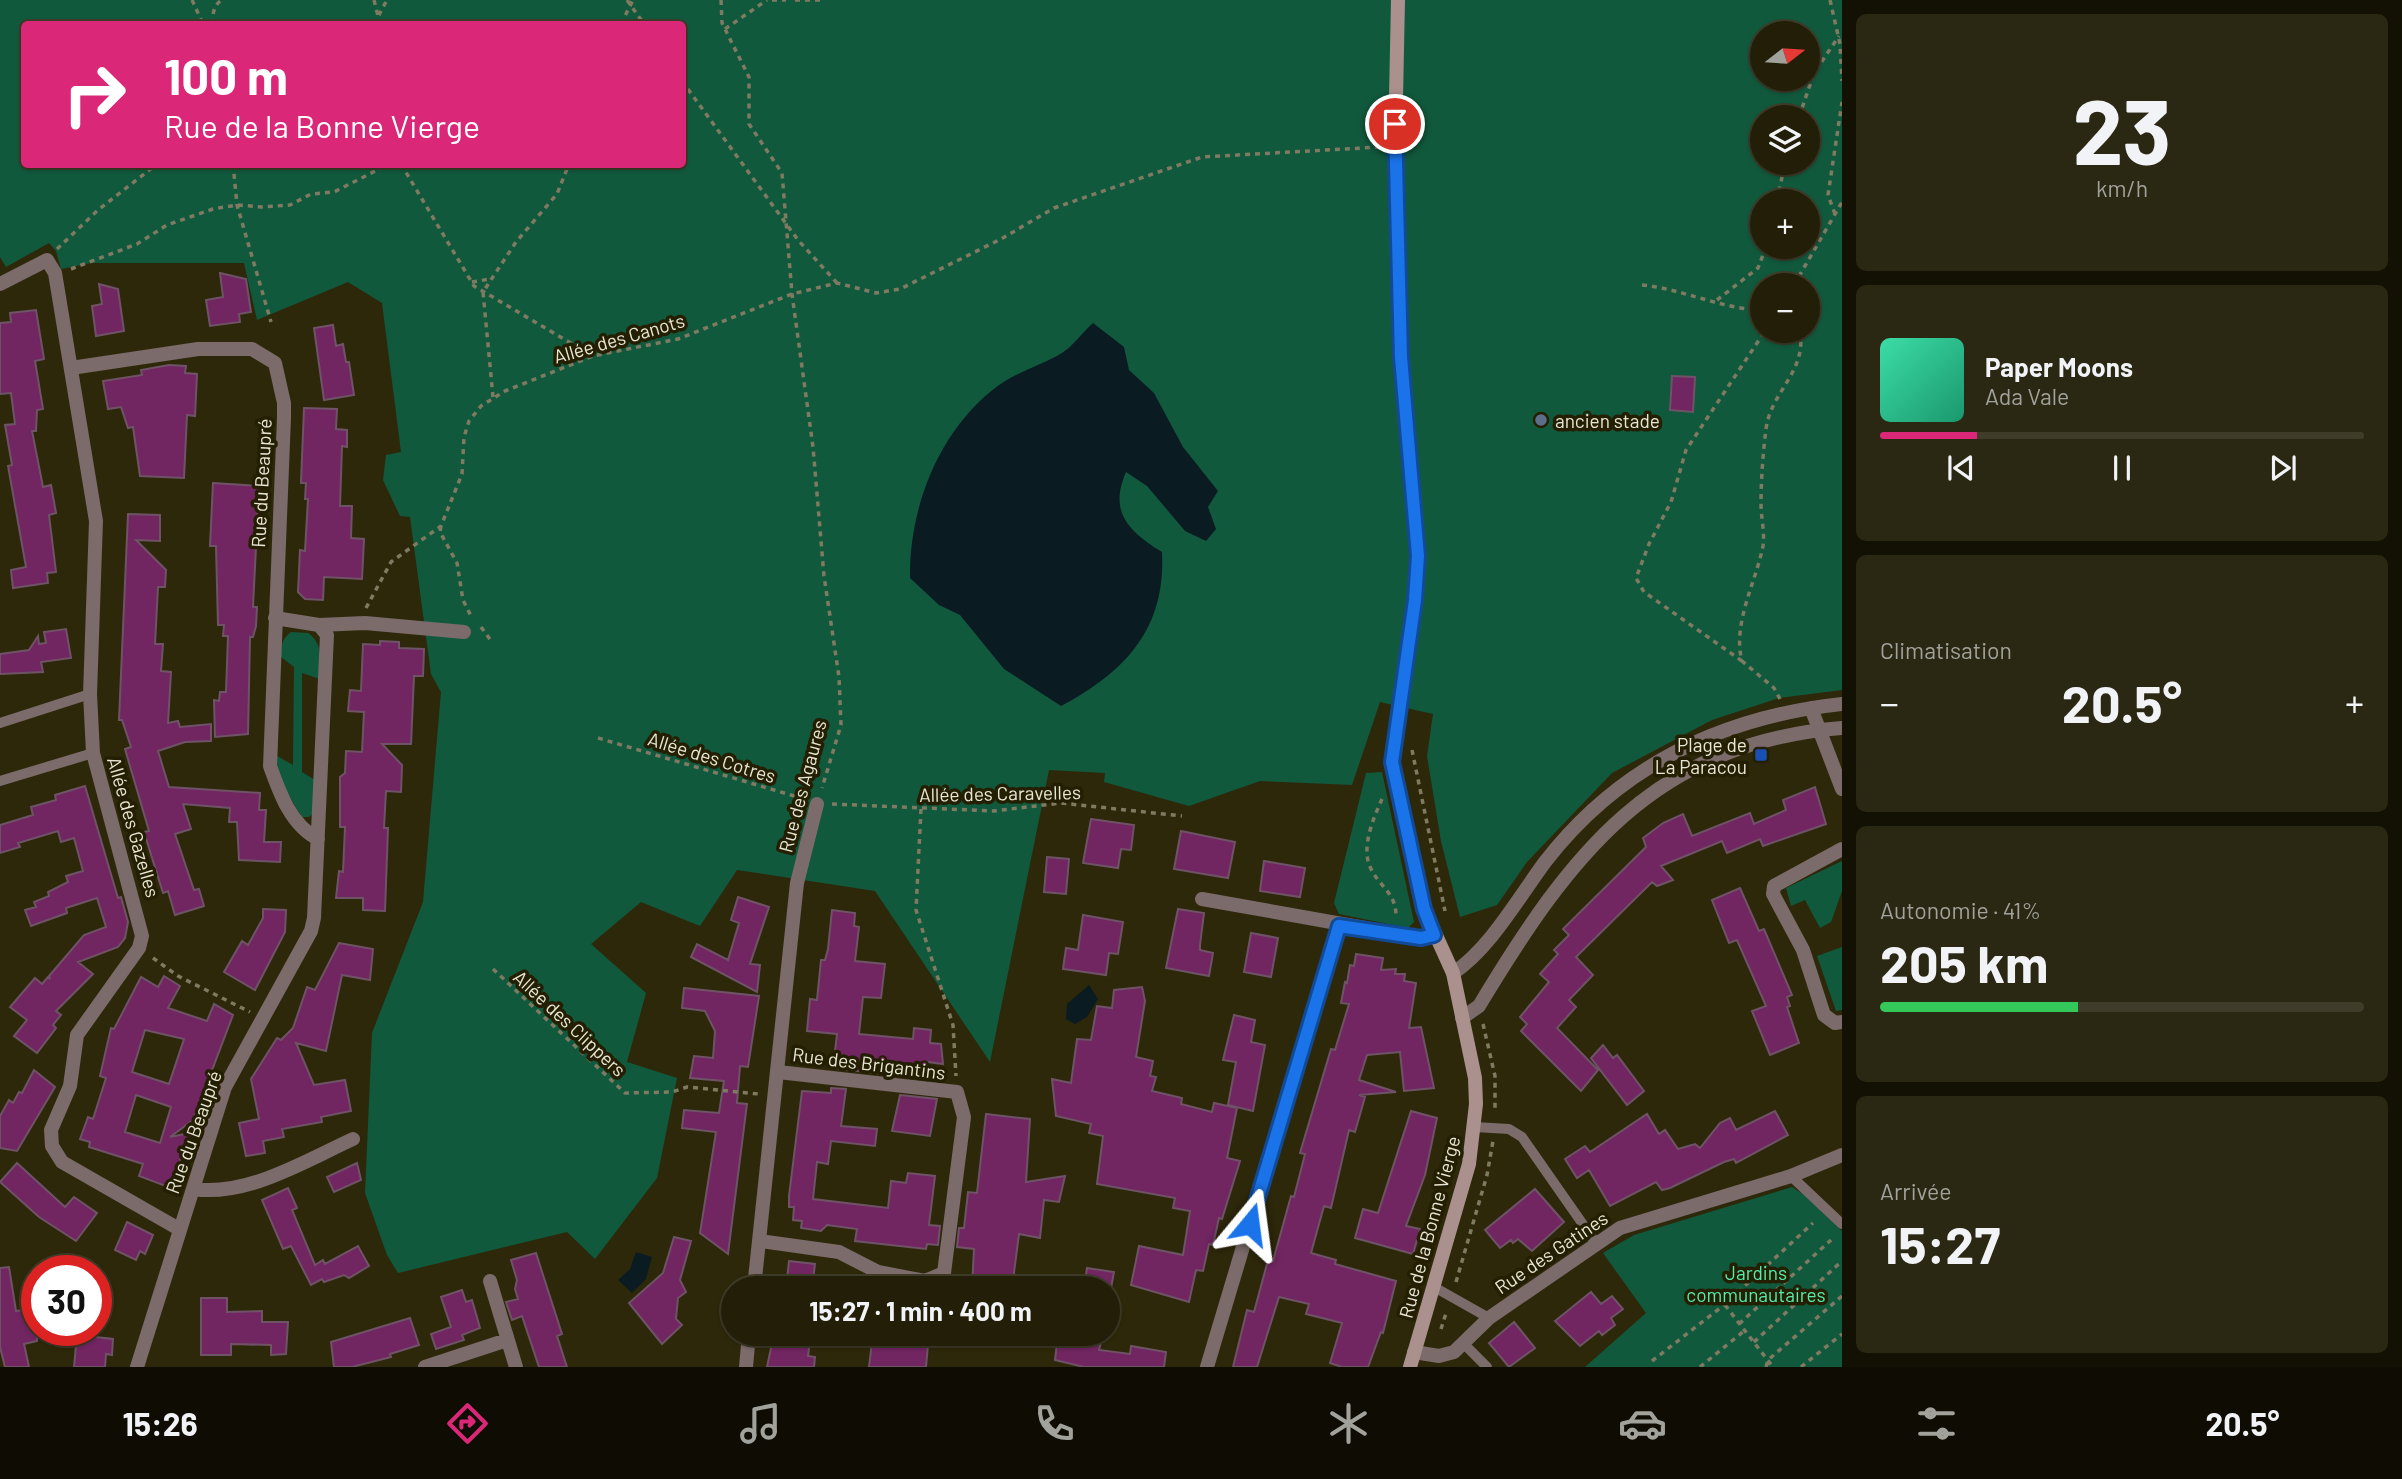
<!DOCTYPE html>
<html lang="fr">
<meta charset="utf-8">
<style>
body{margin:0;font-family:Barlow,sans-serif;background:#2a2712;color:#f1f3f6;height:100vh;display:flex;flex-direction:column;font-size:26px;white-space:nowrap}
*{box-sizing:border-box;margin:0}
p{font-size:23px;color:#a2a29c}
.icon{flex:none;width:38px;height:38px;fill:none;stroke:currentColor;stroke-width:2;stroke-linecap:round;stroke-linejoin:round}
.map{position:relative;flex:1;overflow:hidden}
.sheet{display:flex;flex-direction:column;gap:14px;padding:14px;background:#131004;width:560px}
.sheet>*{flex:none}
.top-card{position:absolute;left:21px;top:21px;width:665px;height:147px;border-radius:7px;box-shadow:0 2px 5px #0004,0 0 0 2px #3f3c29;background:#db2777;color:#fff;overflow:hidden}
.needle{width:46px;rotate:73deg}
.tools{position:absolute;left:1750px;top:21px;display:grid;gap:14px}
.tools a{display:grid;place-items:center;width:70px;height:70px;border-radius:50%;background:#221e08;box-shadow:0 2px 5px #0004,0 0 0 2px #3f3c29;font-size:35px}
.speed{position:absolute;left:21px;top:1255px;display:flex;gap:14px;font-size:35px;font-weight:700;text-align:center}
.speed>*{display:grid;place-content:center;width:91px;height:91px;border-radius:50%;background:#221e08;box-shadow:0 2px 5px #0004,0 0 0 2px #3f3c29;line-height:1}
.speed .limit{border:10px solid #d22;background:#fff;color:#111}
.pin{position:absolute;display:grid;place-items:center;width:60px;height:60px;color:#fff;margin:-30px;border:4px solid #fff;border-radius:50%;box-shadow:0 2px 7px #0007}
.me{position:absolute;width:77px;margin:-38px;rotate:16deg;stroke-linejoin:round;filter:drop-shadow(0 0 5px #0008)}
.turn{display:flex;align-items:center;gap:24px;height:147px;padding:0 28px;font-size:32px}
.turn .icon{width:91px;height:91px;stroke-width:2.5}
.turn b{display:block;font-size:49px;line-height:60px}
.big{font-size:52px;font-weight:700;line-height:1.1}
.sheet .tile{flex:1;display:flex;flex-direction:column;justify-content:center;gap:10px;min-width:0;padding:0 24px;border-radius:10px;background:#2a2712}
.sheet .dial{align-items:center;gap:0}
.dial b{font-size:91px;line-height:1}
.song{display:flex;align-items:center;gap:21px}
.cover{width:84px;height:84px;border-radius:10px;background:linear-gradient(135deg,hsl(160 70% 55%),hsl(160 70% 35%))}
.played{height:7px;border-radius:4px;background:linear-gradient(90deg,#db2777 20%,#3f3c29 20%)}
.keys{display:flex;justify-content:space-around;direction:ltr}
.heat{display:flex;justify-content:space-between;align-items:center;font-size:38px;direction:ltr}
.charge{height:10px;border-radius:5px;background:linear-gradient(90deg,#34c759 41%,#3f3c29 0)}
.trip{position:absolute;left:721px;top:1276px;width:399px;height:70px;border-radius:35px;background:#221e08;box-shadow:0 2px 5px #0004,0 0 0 2px #3f3c29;font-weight:700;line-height:70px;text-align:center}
.dock{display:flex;height:112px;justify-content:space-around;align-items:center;background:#0e0c03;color:#a2a29c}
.dock .icon{width:49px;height:49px}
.dock .active{color:#db2777}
.dock b{font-size:32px;color:#f1f3f6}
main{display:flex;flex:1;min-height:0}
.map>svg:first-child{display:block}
.green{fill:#11593d;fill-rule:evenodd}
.water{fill:#0b1b22}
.building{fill:#712561;stroke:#6e5366;stroke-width:2;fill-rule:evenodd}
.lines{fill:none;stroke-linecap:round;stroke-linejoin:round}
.path{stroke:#7f7a62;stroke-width:3.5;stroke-dasharray:5 5;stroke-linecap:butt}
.lane{stroke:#7b6b6a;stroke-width:10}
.street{stroke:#7b6b6a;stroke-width:14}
.secondary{stroke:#ab918e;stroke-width:14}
.route-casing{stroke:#114b97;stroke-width:18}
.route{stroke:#1a73e8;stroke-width:12}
.service-dot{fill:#5c6f8a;stroke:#241f02;stroke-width:2.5}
.transit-dot{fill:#1a4fb4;stroke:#241f02;stroke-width:2.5}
.labels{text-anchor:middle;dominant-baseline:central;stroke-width:7;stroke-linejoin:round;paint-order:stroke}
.street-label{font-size:19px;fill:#e8e6d4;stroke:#241f02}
.poi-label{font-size:19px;fill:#e8e6d4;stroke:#241f02;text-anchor:start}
.park-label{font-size:19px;fill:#53edad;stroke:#241f02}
</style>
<main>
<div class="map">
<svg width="1842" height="1367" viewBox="0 0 1842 1367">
<rect width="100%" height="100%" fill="#2e280a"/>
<path class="green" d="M0 0H1842V690L1779 698 1712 720 1612 773 1527 862 1497 905 1460 917 1441 841 1427 756 1433 714 1380 702 1352 785 1260 781 1189 806 1104 782 1105 773 1049 770 990 1062 875 891 737 870 700 926 641 902 591 944 646 993 627 1062 677 1078 657 1178 595 1259 567 1232 398 1273 387 1255 365 1193 372 1033 423 902 441 692 431 674 410 517 400 516 383 480 386 455 401 452 382 303 348 282 257 320 244 263H91L61 269 56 251 49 243 6 267 0 257ZM24 24H682V164H24ZM1762 33H1808V79H1762ZM1762 117H1808V163H1762ZM1762 201H1808V247H1762ZM1762 285H1808V331H1762Z
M291 632 308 633C324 644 320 661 320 679L302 673V772L318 782 315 811 309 817H302L282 785 275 762 277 756 293 765 294 667 281 657C281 645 282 639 291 632Z
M1382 772 1414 922 1408 928 1339 914 1334 903 1366 773Z
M1842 861V891L1831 922 1820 928 1805 900 1791 906 1786 888Z
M1842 947V1010L1836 1011 1817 956Z
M1792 1187 1806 1196 1842 1231V1367H1585L1646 1313 1603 1253 1634 1235Z"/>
<path class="water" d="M1093 323 1124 347 1129 370 1154 393 1183 447 1218 491 1208 507 1216 529 1206 541 1185 531 1147 486 1126 472C1108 513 1130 532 1162 552 1166 629 1125 672 1061 706L1004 669 960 615 939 605 910 578C909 506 940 428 999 385 1019 371 1042 365 1062 353 1073 346 1083 332 1093 323Z
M1089 985 1098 999 1087 1017 1075 1024 1066 1019 1067 1004Z
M636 1252 652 1257 646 1279 632 1293 618 1280 630 1269Z"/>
<path class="building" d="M220 273 246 279 251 312 239 314 240 322 210 326 206 300 223 297Z
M99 284 118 289 124 331 96 336 92 306 102 304Z
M36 310 44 359 35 361 43 409 37 410 36 431H32L43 487 51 485 56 513 49 515 56 572 47 573 48 583 13 588 11 570 26 567 8 466 12 465 5 425 15 424 11 393 0 394V323L11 322 10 313Z
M333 325 336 346 343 344 346 362H349L354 395 324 400 314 328Z
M169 365 186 366 185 373 197 374 195 416 187 415 184 478 140 476 133 427 128 428 121 407 108 409 103 381 142 375 141 370Z
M1672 376 1695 377 1693 412 1670 410Z
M304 408 337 409 336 429 347 430V447L342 446 340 506H352L351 538 364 539 362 579 324 577 323 600 305 599 298 592 300 550 305 551 308 499H305L306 483H301Z
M213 483 259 486 253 607H257L256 626 253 637H250L248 734 215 737 214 700 219 701 220 692H226L228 636H223L224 625H218L216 546H210Z
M128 514 160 515V541L136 540 166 570 165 587H158L155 644H163L161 671 171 672 168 723 178 721 180 727 211 724V741L185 742 158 751 169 787 260 793 259 810H266L264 842H281L280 862 239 860 237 822H229L230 808 183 804 191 829 175 834 194 890 199 889 204 906 175 915 168 891 163 893 144 832 149 831 125 749 131 747 122 720H119Z
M66 629 71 658 41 662 43 672 0 674V654L29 650 38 636 39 644 46 643 44 632Z
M380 641 399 642V648L424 649 423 676H414L411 744H382L402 765 401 792 386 791 384 828H388L385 911 363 910V898H336L339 871 343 872 345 827H340V777L345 773 346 751 362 752 364 712 348 711 350 690 361 691 363 644 380 645Z
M85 786 118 898 121 897 128 922 125 938 118 947 78 962 93 974 56 1011 61 1015 53 1025 56 1028 37 1053 14 1036 27 1020 10 1007 35 978 42 984 48 977 50 979 49 976 84 935 106 927 97 898 66 908 67 913 31 926 25 910 36 907 34 902 49 896 48 892 68 882 66 876 83 871 74 838 61 842 58 831 18 843 20 847 0 853V825L33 815 31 807 56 800 55 795Z
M1815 787 1826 824 1763 846 1760 839 1727 853 1722 841 1661 866 1673 880 1657 886 1652 882 1576 957 1593 975 1569 1000 1576 1007 1557 1028 1598 1070 1581 1091 1521 1031 1527 1024 1520 1017 1549 982 1540 974 1558 954 1554 950 1569 935 1563 929 1646 847 1643 838 1663 823 1683 814 1692 836 1750 813 1754 824 1786 810 1783 800Z
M1091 819 1134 825 1131 850 1121 849 1118 868 1083 863Z
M1181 831 1235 842 1228 878 1174 869Z
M1047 857 1069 859 1066 894 1044 892Z
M1264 861 1305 868 1300 897 1260 891Z
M1740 888 1759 931 1764 929 1792 995 1787 997 1790 1006 1787 1007 1799 1043 1770 1055 1752 1011 1766 1006 1737 940 1729 943 1712 900Z
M738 897 769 907 750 964 760 965 757 992 691 957 697 944 728 960 739 923 731 920Z
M263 909 286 910 285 932 255 990 224 972 242 941 248 945 263 918Z
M1178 909 1204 913 1200 945V950L1213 953 1209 976 1166 968Z
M832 910 855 913 854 926 859 927 855 961 885 964 881 998 863 997 859 1034 913 1039 914 1028 931 1030 930 1043 941 1044 943 1064 928 1062 926 1079 833 1068 837 1034 807 1031 810 999 817 1000 821 960H825L828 949Z
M1083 915 1123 922 1118 954 1109 953 1106 975 1063 969 1066 948 1078 950Z
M1251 933 1278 938 1271 977 1244 972Z
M339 943 373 949 370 980 342 975 326 1051 296 1043 314 1085 345 1080 351 1111 321 1117 322 1122 282 1129 284 1137 263 1141 265 1153 246 1156 239 1123 259 1119 251 1079 277 1038 281 1040 293 1028 307 987 315 990Z
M1356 954 1383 958 1381 970 1396 969 1395 974H1405L1404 981 1416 983 1409 1028 1421 1027 1434 1088 1404 1091 1400 1052 1367 1055 1359 1080 1396 1092 1359 1095 1365 1097 1355 1132 1349 1130 1331 1208 1324 1206 1311 1253 1336 1260 1335 1264 1396 1281 1383 1333 1381 1332 1368 1367H1342L1330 1363 1342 1323 1306 1314 1309 1304 1279 1297 1257 1367H1233L1247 1310 1254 1312 1268 1260 1273 1261 1291 1196 1294 1197 1305 1154 1300 1153 1331 1049 1335 1050 1349 1004 1341 1003 1345 982 1347 983 1350 965 1354 966Z
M164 976 180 986 168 1008 207 1021 214 1004 233 1015 193 1120 170 1137 189 1133 171 1188 139 1176 143 1164 89 1147 90 1142 80 1139 88 1117 93 1119 106 1078 100 1076 111 1028 114 1029 141 977 158 987ZM145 1030 184 1039 169 1084 132 1072ZM136 1095 171 1107 160 1143 125 1132Z
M1142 987 1145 1001 1136 1057 1153 1061 1150 1076 1156 1077 1152 1091 1182 1098 1181 1104 1212 1112 1214 1103 1237 1108 1227 1158 1240 1161 1222 1219 1219 1218 1213 1245 1209 1244 1203 1271 1196 1270 1189 1302 1131 1285 1139 1246 1183 1255 1190 1211 1173 1208 1175 1198 1097 1184 1103 1136 1089 1133 1091 1124 1056 1116 1052 1079 1071 1083 1077 1039 1091 1040 1097 1006 1112 1008 1114 990Z
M684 988 759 996 748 1067 740 1066 737 1103 747 1104 728 1254 700 1233 716 1132 682 1128 684 1110 719 1113 724 1081 690 1078 694 1056 713 1058 715 1031 705 1011 682 1008Z
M1234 1015 1255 1020 1251 1042 1265 1045 1253 1111 1228 1105 1236 1062 1223 1060Z
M1603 1045 1613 1058 1617 1055 1644 1091 1627 1105 1591 1058Z
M34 1070 55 1087 17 1151 0 1148V1116L9 1100 13 1103 19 1092 22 1093Z
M831 1088 846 1089 841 1126 877 1129 875 1146 831 1141 828 1164 817 1162 813 1199 888 1208 891 1181 906 1183 908 1173 935 1176 929 1225 940 1226 938 1245 927 1244 926 1249 855 1241 857 1229 827 1225 821 1231 801 1228 802 1221 793 1220 794 1207H789V1196L802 1091 831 1093Z
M900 1095 937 1099 930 1136 892 1131Z
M1411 1111 1437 1118 1425 1175 1406 1226 1420 1229 1413 1254 1355 1238 1363 1209 1378 1213Z
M1775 1111 1788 1135 1736 1163 1734 1159 1724 1162 1670 1188 1662 1190 1656 1182 1610 1206 1589 1170 1577 1178 1565 1159 1585 1146 1590 1152 1647 1114 1659 1134 1665 1130 1678 1149 1695 1144 1700 1148 1720 1123 1730 1118 1736 1130Z
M986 1114 1030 1119 1026 1182 1065 1176 1059 1202 1044 1200 1040 1238 1019 1234 1012 1288H972L974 1249 957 1247 959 1228H964L968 1192 977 1193Z
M17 1163 65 1207 74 1197 97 1213 76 1241 39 1217 0 1182Z
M357 1163 361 1180 334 1192 327 1177Z
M288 1188 297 1208 292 1210 315 1265 323 1260 325 1264 358 1246 369 1266 349 1278 344 1275 324 1282 322 1279 311 1285 291 1246 283 1249 262 1200Z
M1535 1189 1564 1222 1532 1251 1518 1239 1513 1243 1511 1240 1500 1248 1485 1230Z
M127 1222 153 1235 145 1254 140 1251 136 1260 115 1250Z
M674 1237 691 1241 680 1280 686 1292 678 1298 676 1319 682 1325 662 1344 629 1303 663 1273Z
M536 1253 562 1334 557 1336 567 1367H539L522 1316 512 1320 506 1302 518 1299 515 1289 517 1280 511 1260Z
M789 1261 815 1264 812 1288H786Z
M9 1267 16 1311 29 1309 30 1320 37 1319V1341L24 1344 29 1367H5L0 1347V1268Z
M1087 1268 1114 1272 1111 1288H1084Z
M462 1290 466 1302 472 1300 480 1328 462 1335 464 1340 436 1349 431 1334 451 1327 441 1297Z
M1591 1292 1601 1304 1612 1296 1623 1309 1611 1318 1615 1325 1602 1335 1599 1331 1580 1346 1555 1321Z
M201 1298H227V1312L262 1311V1322H288L286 1354 271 1355V1345L231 1344V1355H201Z
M410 1318 419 1345 390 1354 391 1357 352 1367H334L331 1342Z
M1514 1322 1535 1348 1509 1367 1489 1343Z
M774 1334H811L808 1356 815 1357 814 1367H767Z
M873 1334H929L926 1367H869Z
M1058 1334H1103L1099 1350 1130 1354 1131 1346 1166 1352 1164 1367H1084L1055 1360Z
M77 1335 113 1339 112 1355 106 1354 105 1367H74Z"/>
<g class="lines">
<path class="path" d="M192 0 203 24
M374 0 380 24
M627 0 644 24
M721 0 722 23 749 77V124L782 173 792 294 813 447 824 576 839 677 841 725 822 788
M772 0H786
M795 0H820
M1830 0 1840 44 1842 81
M212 24C213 15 213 5 222 0
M374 24 387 0
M621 24 633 0
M725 29 767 0
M682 81 798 240 837 283
M1799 117 1814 73 1839 36
M233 164 237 205 271 322
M401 164 474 286 591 355
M1777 201 1785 163
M1835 214 1828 195 1842 102
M57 249 98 210 157 164
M71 269 137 244 167 225 213 209 237 205 262 207 290 205 311 194 334 192 389 164
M472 282 490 279
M1642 285C1683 289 1721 309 1762 310
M1794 285 1842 202
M1717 300 1758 268 1766 247
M493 397 483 292 516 242 557 194 569 164
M441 526 440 532 457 563 463 600 471 616
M366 608 391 562 441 526 462 474 464 437 469 421 481 406 505 391 593 356 678 339 792 294 837 283 876 293 900 289 1001 239 1054 208 1202 157 1380 147
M481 627 492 642
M1742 661 1644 592 1636 578 1649 544 1671 502 1686 450 1765 331
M1780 699 1774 688 1742 661C1732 624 1756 582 1763 546 1765 532 1761 518 1761 504 1761 480 1763 452 1766 429 1771 391 1807 372 1800 331
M598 738 801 798
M1412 750 1445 911
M1382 799C1374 817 1360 848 1371 869 1380 887 1396 893 1396 916
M832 804 994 811 1061 803 1182 816
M921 809 916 910 953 1025 956 1076
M153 958 178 976 250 1012
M493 969 625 1093 672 1092 687 1087 759 1094
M1483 1024 1495 1076V1112
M1456 1282 1487 1175 1493 1141
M1725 1305 1773 1367
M1739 1324 1831 1240
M1441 1329 1447 1310
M1754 1342 1842 1261
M1652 1361 1724 1305 1813 1223
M1700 1367 1744 1331
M1766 1367 1768 1360 1842 1296
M1801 1367 1842 1334"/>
<path class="lane" d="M0 723 90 694
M0 781 93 753
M1475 1127 1509 1129 1522 1137 1596 1243
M1791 1176 1842 1224
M1434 1287 1489 1318
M1464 1344 1487 1367"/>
<path class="street" d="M0 284 47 260 55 273 96 521 90 694 93 753 142 936 139 948 77 1035 70 1086 51 1130 52 1146 62 1162 179 1229
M71 368 198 349H252L275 363 284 403V418L270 766C280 794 291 825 318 839
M319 625 365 623 464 632
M1811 708 1842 789
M1842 849 1774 886 1773 894 1803 950 1824 1015 1835 1023 1842 1022
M1202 899 1421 938 1434 935
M1453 973C1489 950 1519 897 1545 862 1620 765 1722 717 1842 704
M1462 1018 1479 1006C1570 855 1653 743 1842 728
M193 1189C247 1197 305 1161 353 1139
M760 1241 839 1252 878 1272 925 1281 944 1273 964 1117 957 1092 778 1072
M490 1281 516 1367
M754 1288 797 883 817 804
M1414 1352 1439 1356 1454 1352 1489 1318 1620 1228 1791 1176 1842 1155
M137 1367 225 1087 311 931 314 918 327 635 319 625 275 618
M425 1367 507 1340
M746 1367 749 1334
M1207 1367 1339 926"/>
<path class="secondary" d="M1398 0 1395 147 1401 357 1418 556 1415 600 1392 762 1424 909 1453 973 1475 1078 1476 1104 1469 1164 1410 1367"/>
</g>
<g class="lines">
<g class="route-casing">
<path id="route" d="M1250 1224 1339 926 1421 938 1434 935 1424 909 1392 762 1415 600 1418 556 1401 357 1395 124"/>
</g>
<use href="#route" class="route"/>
</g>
<circle class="service-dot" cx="1541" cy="420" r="7"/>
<rect class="transit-dot" x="1754" y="748" width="14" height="14" rx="3.5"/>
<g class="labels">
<g class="street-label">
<text transform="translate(619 338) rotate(-16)">Allée des Canots</text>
<text transform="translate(261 483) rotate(-87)">Rue du Beaupré</text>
<text transform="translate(712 757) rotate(17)">Allée des Cotres</text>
<text transform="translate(802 786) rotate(-75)">Rue des Agaures</text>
<text transform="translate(1000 793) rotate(-1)">Allée des Caravelles</text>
<text transform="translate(134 827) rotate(74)">Allée des Gazelles</text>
<text transform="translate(570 1023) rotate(43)">Allée des Clippers</text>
<text transform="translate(869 1063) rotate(7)">Rue des Brigantins</text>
<text transform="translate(193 1132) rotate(-70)">Rue du Beaupré</text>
<text transform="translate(1429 1227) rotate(-75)">Rue de la Bonne Vierge</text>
<text transform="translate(1551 1252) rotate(-34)">Rue des Gatines</text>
</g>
<g class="poi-label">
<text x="1555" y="420">ancien stade</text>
<text x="1747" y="744" text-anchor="end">Plage de<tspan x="1747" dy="22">La Paracou</tspan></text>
</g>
<g class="park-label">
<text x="1756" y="1272">Jardins<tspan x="1756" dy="22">communautaires</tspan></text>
</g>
</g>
</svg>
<div class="tools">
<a><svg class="needle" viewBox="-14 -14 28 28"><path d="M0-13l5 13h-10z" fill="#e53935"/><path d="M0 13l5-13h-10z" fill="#a2a29c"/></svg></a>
<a><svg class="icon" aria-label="layers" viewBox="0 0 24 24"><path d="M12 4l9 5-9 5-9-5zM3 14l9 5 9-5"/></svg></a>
<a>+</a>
<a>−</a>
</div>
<div class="speed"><div class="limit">30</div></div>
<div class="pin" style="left:1395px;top:124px;background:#d93025"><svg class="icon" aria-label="arrive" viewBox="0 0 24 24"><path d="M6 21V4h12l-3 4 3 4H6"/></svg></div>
<svg class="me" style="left:1250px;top:1224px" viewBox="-20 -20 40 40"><path d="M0-17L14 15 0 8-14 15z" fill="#1a73e8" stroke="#fff" stroke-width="4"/></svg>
<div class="trip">15:27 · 1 min · 400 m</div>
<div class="top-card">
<div class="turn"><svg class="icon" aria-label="right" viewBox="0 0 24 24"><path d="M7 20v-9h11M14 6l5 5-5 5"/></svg><div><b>100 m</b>Rue de la Bonne Vierge</div></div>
</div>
</div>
<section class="sheet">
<div class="tile dial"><b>23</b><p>km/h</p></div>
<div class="tile">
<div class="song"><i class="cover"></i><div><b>Paper Moons</b><p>Ada Vale</p></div></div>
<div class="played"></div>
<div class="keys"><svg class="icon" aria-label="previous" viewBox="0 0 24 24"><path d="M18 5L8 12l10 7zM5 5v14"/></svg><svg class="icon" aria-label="pause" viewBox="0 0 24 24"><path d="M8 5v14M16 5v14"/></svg><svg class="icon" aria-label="next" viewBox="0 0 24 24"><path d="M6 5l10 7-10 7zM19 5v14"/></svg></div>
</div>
<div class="tile"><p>Climatisation</p>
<div class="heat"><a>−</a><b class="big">20.5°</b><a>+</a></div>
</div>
<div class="tile"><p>Autonomie · 41%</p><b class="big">205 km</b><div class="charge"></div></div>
<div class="tile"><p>Arrivée</p><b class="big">15:27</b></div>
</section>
</main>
<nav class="dock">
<b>15:26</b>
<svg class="icon active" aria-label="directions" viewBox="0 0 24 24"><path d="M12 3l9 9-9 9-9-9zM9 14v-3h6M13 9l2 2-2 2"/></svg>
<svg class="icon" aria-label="music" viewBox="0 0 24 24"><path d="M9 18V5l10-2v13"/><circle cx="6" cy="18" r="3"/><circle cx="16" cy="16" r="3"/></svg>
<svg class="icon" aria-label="phone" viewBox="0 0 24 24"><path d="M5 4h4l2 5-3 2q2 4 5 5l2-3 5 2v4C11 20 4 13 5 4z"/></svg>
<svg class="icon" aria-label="climate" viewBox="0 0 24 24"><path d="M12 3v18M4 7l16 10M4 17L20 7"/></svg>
<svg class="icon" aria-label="car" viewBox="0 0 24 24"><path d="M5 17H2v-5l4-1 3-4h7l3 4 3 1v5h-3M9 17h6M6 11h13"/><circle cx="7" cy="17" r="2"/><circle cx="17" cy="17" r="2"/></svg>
<svg class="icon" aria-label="filters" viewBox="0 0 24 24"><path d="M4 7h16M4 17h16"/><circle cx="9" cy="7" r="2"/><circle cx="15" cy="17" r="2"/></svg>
<b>20.5°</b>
</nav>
